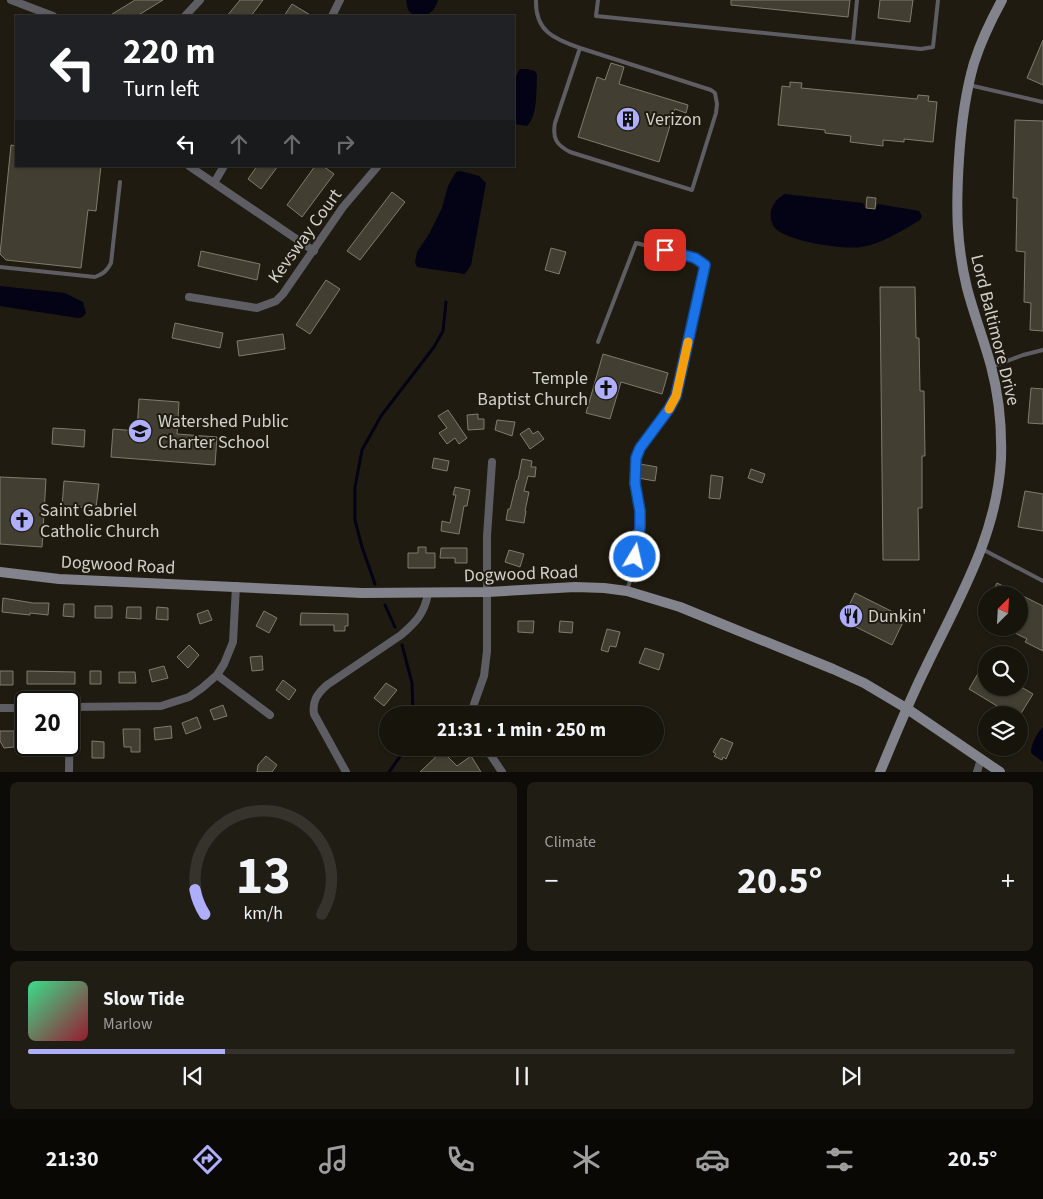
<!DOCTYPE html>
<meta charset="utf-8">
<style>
body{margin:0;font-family:"Source Sans 3",sans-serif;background:#201d15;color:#f1f3f6;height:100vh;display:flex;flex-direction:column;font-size:19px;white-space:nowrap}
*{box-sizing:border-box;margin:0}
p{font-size:16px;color:#9e9e9d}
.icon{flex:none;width:28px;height:28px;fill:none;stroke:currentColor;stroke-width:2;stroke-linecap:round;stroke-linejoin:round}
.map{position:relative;height:772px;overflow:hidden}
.side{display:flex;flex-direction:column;gap:10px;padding:10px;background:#0d0b07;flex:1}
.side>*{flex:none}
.guide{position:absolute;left:15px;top:15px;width:500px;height:152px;border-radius:0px;box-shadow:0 1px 4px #0004,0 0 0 1px #36332d;background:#202124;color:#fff;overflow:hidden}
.needle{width:32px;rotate:24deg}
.buttons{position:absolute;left:978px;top:586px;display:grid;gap:10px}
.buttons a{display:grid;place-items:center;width:50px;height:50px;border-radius:50%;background:#17140c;box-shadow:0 1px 4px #0004,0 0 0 1px #36332d;font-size:25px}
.speed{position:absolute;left:15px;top:691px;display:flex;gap:10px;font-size:25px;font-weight:700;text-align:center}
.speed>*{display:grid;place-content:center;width:65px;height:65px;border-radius:50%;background:#17140c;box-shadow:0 1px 4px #0004,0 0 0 1px #36332d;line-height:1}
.speed .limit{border:2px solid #111;border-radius:8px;background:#fff;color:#111}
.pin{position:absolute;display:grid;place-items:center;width:42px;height:42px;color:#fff;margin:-21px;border-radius:10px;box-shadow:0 2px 8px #0006}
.me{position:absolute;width:55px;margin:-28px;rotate:9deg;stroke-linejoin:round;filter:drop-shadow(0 0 4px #0008)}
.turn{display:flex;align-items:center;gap:18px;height:105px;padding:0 25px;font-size:22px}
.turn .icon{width:65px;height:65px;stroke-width:2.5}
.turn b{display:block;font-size:35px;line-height:42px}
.lanes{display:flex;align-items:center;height:48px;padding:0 25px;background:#0003;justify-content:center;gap:25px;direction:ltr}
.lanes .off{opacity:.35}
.big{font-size:38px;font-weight:700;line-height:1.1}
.side .widget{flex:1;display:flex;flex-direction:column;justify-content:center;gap:8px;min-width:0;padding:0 18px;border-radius:8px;background:#201d15}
.side .dial{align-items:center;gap:0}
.dial svg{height:130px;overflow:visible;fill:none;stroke:#36332d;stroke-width:7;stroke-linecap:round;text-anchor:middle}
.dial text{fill:#f1f3f6;stroke:none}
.song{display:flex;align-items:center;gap:15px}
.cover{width:60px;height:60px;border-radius:8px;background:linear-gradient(135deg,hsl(150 70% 55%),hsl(350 70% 35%))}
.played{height:5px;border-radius:2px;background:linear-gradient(90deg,#aeaefb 20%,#36332d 20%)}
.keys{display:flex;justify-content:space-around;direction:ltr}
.heat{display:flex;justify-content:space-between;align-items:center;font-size:28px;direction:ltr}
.side .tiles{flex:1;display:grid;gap:10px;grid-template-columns:1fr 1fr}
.widget:last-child{grid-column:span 2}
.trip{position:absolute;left:379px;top:706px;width:285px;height:50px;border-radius:25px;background:#17140c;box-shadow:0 1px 4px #0004,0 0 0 1px #36332d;font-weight:700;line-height:50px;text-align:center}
.dock{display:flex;height:80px;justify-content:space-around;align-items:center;background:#090805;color:#9e9e9d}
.dock .icon{width:35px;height:35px}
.dock .current{color:#aeaefb}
.dock b{font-size:22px;color:#f1f3f6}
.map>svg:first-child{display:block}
.water{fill:#040215}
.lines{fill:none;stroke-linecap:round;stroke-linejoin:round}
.stream{stroke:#040215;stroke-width:3}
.building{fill:#423e32;stroke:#807b6e}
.lane{stroke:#5d5d63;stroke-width:4}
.street{stroke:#5d5d63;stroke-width:8}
.secondary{stroke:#82838c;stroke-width:10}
.route-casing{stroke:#114b97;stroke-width:12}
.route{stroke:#1a73e8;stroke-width:9}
.slow{stroke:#f59e0b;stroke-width:9}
.labels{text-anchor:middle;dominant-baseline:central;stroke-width:4;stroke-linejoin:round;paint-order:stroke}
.poi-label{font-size:18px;fill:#d4d1ca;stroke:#1f1b10;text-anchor:start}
.street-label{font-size:18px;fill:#d4d1ca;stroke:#1f1b10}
</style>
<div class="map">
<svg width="1043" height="772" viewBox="0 0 1043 772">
<rect width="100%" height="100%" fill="#1f1b10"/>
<path class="water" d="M406 0H438C434 13 427 17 414 16L408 10Z
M520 69H527L535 71 537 75C536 91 538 115 527 126L514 124C514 109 511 80 520 69Z
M460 171 479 176 486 183 471 265 465 274 417 267 415 262 417 252 429 234 442 208 448 186 456 172Z
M785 194 863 203 866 208 875 209 878 204 919 211 922 216 920 220C901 231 882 244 861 247 844 250 788 241 776 229 771 224 770 217 771 211 773 203 778 198 785 194Z
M0 286 65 293 83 302 86 313 83 317 78 318 0 306Z
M1043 727V762L1031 753C1031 744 1037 733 1043 727Z"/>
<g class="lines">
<path class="stream" d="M375 584 362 547 355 520V487L362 450 381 416 434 347 443 331 446 302
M385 605 395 627
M402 645 412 683 413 715
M389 772 406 748"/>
</g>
<path class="building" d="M135 0H163L137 16H109Z
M240 0H263L251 16H227Z
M731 0H850L848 17 731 5Z
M880 0H913L910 22 878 18Z
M292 4 312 16H284Z
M1043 40V85L1027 78Z
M611 63 624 67 619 84 688 105 686 113 675 109 659 162 578 137 597 77 605 80Z
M790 82 802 83 801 88 917 99 918 95 929 96 928 101 937 102 933 142 904 139V142L883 140V146L850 142 851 136 825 133V130L778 125 782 86 790 87Z
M1015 120 1043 121V331L1030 330 1031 303 1024 302 1025 252 1016 251 1017 198H1013Z
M11 145 16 146V166H101L96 211 88 210 81 268 6 260 0 254Z
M257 166H278L261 189 248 179Z
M315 166H323L334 174 302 217 287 205Z
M392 192 405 202 360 260 347 251Z
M867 197 876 198 875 209 866 208Z
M551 248 566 252 559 274 545 270Z
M201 251 260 264 257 280 198 266Z
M326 280 340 289 310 334 296 325Z
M880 287H915L916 338H919L920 391H924L925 456H922V508H918L919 560H883Z
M175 323 223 333 220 348 172 338Z
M283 334 285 349 239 356 237 341Z
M603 354 668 373 662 394 621 382 610 419 586 413Z
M1031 388 1043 389V424L1028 423Z
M139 399 179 402 177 434 217 437 215 465 111 457 113 429 137 431Z
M448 410 467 438 459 444 455 438 447 444 439 433 447 428 438 416Z
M478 414V419H484V429L468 430 467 415Z
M497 420 515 422 512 436 495 430Z
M53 428 85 430 84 447 52 444Z
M529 428 533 434 538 431 544 439 530 449 520 434Z
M434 458 449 461 447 471 432 468Z
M522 459 532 461 531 467H536L535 477 528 476 524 491 529 492 525 511H526L524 523 506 520 508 509H510L517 480H518Z
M640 464 657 467 655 481 638 478Z
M751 469 765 474 762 483 748 478Z
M711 475 723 477 720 499 709 498Z
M0 477 46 479 42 547 0 544Z
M64 481 99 484 96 508 62 506Z
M455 487 470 490 467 506H464L459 534 441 531 442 521 450 523 456 495H453Z
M1025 491 1043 494V531L1018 527Z
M418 547H426V553H435V568H408V553H418Z
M441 548H467V563H455V558H440Z
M509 550 524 554 520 567 505 562Z
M997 583 1043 606V651L1025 642 1027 639 1005 628H1019V595H991Z
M855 593 905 618 892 645 842 620Z
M3 598 33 603H49L48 615 30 613V615L2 612Z
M64 604H74V617L63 616Z
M95 606H112V618H95Z
M127 607H141V619L126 618Z
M157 607 168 608V620L156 619Z
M208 610 212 620 200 624 197 614Z
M264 611 277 618 269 633 256 626Z
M301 613 348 614V626H345V631H334V625H300Z
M518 621H534L533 633 518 632Z
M560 621 573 622 572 633 559 632Z
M607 629 620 632 616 647 610 646 608 652 601 650Z
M189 645 199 655 188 668 177 657Z
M645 648 664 654 659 670 639 663Z
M262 656 263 670 252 671 250 657Z
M986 660V688H1023L1033 694 1020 715H1012L969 689Z
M164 666 168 678 152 682 149 670Z
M0 671H13V685H0Z
M27 671 75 672V684H27Z
M90 671H101V684H90Z
M119 672H135L136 683H119Z
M283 680 296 690 289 700 276 690Z
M386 683 397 690 384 706 374 698Z
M223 705 227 716 214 720 210 710Z
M197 717 201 728 186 734 182 723Z
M171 726 172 738 155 740 154 728Z
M123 729H140V752H131V747H124Z
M0 731H14V747L4 748 0 741Z
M721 738 733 743 726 759 723 757 722 760 714 756 716 754 713 752Z
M92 741 104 742V758H92Z
M442 751 457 766 471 756 481 772H420Z
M266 756 277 765 272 772H257L258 765Z"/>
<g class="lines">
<path class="lane" d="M536 0C535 31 554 39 580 48L555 123C552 139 557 145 570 152L692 190 716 113 717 104 715 93 711 90 580 48
M598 0 596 16 921 49 933 47 938 0
M853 42 857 0
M969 85 1043 102
M0 267 95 277C103 274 107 271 111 263L120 182
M598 342 636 243 695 258 705 265 676 395C665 417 644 434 636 457 630 476 638 493 640 511 644 537 634 566 627 591
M991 367 1023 355 1043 350
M982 549 1043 581"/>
<path class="street" d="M11 0 53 16
M185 16 200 0
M332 16 340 0
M189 166 314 251
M214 183 224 166
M189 297 257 308 276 301 283 294 343 207 378 166
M217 675 270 715
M69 707 161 706 189 697 202 688 217 675 224 664 233 642 236 586
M0 708H26
M473 715 474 704 484 676 487 651V536L492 462
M486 748 502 772
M69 772 70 707
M346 772 314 714C312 701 317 694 327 685L401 635C416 622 424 614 428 594
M977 772 981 759"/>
<path class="secondary" d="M0 572 59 579 362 593 488 592 575 587 604 588 627 591 680 607 833 669 864 683 906 708 1000 772
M880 772C895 736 909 701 926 667 958 600 997 536 1001 459 1002 428 999 396 991 366 984 340 974 315 967 288 956 243 956 206 959 159 961 127 965 94 974 63 981 41 991 20 1002 0"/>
</g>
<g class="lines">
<g class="route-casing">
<path id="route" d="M635 557 640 527V511L635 483 636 458 640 448 669 409 676 396 705 265 695 258 665 250"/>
</g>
<use href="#route" class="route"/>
<path class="slow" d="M669 409 676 396 688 342"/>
</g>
<defs>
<g id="building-disc" transform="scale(1.25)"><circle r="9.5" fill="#aeaefb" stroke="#1f1b10"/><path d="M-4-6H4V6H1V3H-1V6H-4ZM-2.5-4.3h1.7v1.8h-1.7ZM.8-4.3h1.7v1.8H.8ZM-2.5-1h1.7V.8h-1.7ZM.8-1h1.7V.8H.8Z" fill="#111"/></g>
<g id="church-disc" transform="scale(1.25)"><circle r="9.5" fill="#aeaefb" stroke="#1f1b10"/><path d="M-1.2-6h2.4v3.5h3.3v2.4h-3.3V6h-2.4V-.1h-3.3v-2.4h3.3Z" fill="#111"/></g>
<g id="school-disc" transform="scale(1.25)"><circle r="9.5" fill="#aeaefb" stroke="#1f1b10"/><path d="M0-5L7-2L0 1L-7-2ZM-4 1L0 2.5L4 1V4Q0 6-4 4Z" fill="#111"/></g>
<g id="restaurant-disc" transform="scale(1.25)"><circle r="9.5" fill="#aeaefb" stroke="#1f1b10"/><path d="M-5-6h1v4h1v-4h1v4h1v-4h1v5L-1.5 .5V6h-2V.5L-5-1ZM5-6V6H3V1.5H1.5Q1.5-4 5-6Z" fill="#111"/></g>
</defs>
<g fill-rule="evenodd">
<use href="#building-disc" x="628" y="119"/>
<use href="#church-disc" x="606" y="388"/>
<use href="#school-disc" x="140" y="431"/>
<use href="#church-disc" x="22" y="520"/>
<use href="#restaurant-disc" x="851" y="616"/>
</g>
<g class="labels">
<g class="poi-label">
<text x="646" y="119">Verizon</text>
<text x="588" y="378" text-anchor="end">Temple<tspan x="588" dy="21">Baptist Church</tspan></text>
<text x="158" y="421">Watershed Public<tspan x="158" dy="21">Charter School</tspan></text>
<text x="40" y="510">Saint Gabriel<tspan x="40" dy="21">Catholic Church</tspan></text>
<text x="868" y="616">Dunkin'</text>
</g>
<g class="street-label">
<text transform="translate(305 236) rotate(-54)">Kevsway Court</text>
<text transform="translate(995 330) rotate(76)">Lord Baltimore Drive</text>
<text transform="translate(118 565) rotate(3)">Dogwood Road</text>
<text transform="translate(521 574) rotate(-2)">Dogwood Road</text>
</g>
</g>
</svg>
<div class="buttons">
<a><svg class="needle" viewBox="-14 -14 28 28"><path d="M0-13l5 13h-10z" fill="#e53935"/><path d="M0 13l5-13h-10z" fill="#9e9e9d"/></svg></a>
<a><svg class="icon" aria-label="search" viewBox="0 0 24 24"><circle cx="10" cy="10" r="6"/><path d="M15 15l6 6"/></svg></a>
<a><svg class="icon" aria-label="layers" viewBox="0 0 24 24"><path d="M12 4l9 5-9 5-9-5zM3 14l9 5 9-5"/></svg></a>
</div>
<div class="speed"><div class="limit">20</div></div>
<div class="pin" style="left:665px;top:250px;background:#d93025"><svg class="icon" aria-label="arrive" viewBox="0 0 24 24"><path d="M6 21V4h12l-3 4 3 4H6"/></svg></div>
<svg class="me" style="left:635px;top:557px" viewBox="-20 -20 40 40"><circle r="17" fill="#1a73e8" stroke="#fff" stroke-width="3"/><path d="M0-11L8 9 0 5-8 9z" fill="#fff"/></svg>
<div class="trip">21:31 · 1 min · 250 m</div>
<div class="guide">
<div class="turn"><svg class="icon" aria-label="left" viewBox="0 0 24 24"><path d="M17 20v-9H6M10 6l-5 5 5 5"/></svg><div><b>220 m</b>Turn left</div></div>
<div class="lanes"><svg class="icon" aria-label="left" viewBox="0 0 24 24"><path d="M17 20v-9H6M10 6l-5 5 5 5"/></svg><svg class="icon off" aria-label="ahead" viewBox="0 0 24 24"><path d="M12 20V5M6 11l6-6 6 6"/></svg><svg class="icon off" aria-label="ahead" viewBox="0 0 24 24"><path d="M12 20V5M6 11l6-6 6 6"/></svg><svg class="icon off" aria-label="right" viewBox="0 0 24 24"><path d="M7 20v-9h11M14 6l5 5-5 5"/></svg></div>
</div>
</div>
<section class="side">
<div class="tiles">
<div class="widget dial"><svg viewBox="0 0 100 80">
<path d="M14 69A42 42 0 1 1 86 69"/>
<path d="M14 69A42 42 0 0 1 8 54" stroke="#aeaefb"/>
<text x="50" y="56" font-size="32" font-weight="700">13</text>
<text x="50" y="72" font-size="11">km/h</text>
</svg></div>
<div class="widget"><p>Climate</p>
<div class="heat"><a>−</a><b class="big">20.5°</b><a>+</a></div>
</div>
<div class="widget">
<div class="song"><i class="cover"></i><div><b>Slow Tide</b><p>Marlow</p></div></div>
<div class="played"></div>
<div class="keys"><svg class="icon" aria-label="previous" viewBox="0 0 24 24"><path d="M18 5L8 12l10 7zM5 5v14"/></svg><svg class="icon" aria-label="pause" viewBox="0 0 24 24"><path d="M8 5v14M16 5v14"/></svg><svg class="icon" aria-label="next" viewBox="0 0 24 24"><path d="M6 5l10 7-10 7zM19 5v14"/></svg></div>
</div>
</div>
</section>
<nav class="dock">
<b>21:30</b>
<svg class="icon current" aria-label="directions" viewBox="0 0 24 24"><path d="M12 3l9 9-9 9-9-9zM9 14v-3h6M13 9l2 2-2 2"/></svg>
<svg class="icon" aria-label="music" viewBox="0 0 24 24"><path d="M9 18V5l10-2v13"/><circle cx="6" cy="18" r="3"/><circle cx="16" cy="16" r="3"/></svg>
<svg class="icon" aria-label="phone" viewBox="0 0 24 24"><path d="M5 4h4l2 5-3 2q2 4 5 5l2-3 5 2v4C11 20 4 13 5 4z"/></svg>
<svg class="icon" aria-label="climate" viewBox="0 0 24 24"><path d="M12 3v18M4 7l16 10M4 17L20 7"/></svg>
<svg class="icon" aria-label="car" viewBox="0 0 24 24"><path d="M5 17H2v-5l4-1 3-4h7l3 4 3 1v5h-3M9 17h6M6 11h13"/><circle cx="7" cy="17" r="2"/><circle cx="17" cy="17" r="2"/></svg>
<svg class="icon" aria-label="filters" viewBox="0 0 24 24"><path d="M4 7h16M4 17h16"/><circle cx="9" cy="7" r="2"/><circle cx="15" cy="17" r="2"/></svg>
<b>20.5°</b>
</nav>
